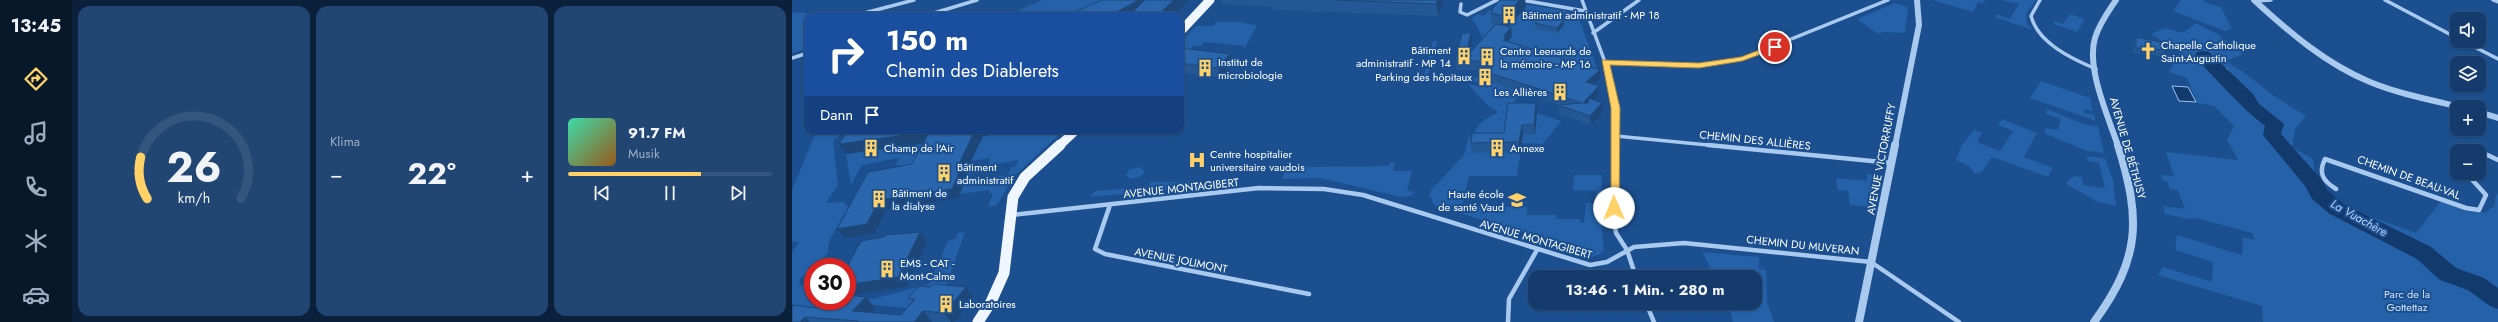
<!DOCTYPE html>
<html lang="de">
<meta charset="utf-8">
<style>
body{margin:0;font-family:Jost,sans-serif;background:#214673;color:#f1f3f6;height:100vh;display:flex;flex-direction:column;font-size:15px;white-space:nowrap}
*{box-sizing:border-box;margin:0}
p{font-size:13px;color:#9dadc1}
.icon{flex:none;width:22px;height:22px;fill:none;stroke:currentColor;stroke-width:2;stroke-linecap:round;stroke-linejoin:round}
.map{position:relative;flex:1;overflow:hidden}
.panel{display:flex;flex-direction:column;gap:6px;padding:6px;background:#0b203b;width:720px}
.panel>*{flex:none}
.banner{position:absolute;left:12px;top:12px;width:380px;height:122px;border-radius:12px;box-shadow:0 1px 3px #0004,0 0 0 1px #33557e;background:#1a4fa0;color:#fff;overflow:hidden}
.fabs{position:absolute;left:1658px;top:12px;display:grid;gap:8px}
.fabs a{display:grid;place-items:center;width:36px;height:36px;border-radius:8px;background:#143b6b;box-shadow:0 1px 3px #0004,0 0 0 1px #33557e;font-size:20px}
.speed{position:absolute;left:12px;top:258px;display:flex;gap:8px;font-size:20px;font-weight:700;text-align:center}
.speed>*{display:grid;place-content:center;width:52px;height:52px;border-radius:50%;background:#143b6b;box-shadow:0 1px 3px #0004,0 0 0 1px #33557e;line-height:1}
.speed .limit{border:6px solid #d22;background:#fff;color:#111}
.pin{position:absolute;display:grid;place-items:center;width:34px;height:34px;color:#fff;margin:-17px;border:2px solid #fff;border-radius:50%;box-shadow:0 1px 4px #0007}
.me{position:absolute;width:44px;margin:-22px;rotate:359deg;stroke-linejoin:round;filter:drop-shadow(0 0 3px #0008)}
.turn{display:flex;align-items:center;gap:14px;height:84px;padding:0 16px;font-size:18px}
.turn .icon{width:52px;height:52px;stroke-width:2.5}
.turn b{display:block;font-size:28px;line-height:34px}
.then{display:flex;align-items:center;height:38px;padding:0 16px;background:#0003;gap:8px;font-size:15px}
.big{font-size:30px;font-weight:700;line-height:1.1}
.panel .tile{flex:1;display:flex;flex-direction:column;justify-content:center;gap:6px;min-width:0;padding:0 14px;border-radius:12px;background:#214673}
.panel .dial{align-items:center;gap:0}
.dial svg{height:104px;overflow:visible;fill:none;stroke:#33557e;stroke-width:7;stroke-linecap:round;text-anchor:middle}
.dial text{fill:#f1f3f6;stroke:none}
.song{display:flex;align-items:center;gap:12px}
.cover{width:48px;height:48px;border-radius:6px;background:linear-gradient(135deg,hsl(160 70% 55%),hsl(30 70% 35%))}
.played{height:4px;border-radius:2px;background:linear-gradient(90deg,#ffd166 65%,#33557e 65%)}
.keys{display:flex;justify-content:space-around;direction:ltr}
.heat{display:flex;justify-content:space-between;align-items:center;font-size:22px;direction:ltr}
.panel .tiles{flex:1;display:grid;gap:6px;grid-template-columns:repeat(3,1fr)}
.trip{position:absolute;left:736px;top:270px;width:234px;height:40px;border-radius:12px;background:#143b6b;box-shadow:0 1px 3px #0004,0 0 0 1px #33557e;font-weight:700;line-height:40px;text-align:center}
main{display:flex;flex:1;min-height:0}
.menu{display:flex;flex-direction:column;width:72px;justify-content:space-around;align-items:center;background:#08182b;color:#9dadc1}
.menu .icon{width:28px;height:28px}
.menu .current{color:#ffd166}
.menu b{font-size:18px;color:#f1f3f6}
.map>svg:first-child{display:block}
.green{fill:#2461a8}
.water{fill:#123a6d;stroke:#9cc4f0}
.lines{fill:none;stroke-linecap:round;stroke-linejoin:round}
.river{fill:#123a6d;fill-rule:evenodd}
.minor-far1{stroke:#a9c9ee;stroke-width:3.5}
.minor{stroke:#a9c9ee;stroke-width:4.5}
.tertiary-far1{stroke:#a9c9ee;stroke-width:6}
.tertiary{stroke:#a9c9ee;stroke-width:8}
.primary-far1{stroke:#f0f6ff;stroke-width:9}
.primary{stroke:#f0f6ff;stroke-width:11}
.wall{fill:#245895}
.shaded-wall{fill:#1d4779}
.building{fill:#2a66ad;stroke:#1d4779}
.route{fill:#ffd166;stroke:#a68842}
.labels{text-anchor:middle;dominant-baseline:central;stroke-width:4;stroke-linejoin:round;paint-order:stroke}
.poi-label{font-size:11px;fill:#fff;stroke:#1b4f8f;text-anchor:start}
.street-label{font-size:11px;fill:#fff;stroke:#1b4f8f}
.park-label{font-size:11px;fill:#cfe3fa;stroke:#1b4f8f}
.water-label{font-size:12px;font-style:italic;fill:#b5d3f5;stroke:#1b4f8f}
</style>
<main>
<nav class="menu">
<b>13:45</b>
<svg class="icon current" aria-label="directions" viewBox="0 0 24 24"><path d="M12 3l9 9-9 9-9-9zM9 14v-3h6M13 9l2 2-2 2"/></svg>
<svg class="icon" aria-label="music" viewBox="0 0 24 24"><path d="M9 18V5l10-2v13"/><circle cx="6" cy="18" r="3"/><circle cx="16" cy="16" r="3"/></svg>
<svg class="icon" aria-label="phone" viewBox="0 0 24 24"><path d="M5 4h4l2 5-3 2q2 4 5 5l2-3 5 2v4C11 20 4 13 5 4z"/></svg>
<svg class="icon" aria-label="climate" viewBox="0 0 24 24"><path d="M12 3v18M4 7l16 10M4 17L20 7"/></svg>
<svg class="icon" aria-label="car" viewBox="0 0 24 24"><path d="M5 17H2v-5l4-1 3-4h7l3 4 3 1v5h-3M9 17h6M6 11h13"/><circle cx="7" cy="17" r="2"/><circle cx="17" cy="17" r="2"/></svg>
</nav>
<section class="panel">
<div class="tiles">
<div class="tile dial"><svg viewBox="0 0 100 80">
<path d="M14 69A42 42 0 1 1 86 69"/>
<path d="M14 69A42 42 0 0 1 9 37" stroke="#ffd166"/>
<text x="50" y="56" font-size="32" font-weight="700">26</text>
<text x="50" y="72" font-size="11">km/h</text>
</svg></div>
<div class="tile"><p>Klima</p>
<div class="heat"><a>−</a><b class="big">22°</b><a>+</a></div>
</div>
<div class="tile">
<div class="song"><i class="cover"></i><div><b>91.7 FM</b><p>Musik</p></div></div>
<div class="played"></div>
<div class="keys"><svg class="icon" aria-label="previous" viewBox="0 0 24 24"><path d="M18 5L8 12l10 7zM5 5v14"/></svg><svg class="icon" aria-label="pause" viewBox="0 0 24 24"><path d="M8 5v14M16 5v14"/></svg><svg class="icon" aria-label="next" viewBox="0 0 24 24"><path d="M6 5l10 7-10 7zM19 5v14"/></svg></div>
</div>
</div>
</section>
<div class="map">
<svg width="1706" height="322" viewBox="0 0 1706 322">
<rect width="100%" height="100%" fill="#1b4f8f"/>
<path class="green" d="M250 0H332L294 16H213Z
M1140 0H1193L1191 3 1186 2 1181 12Z
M1208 0H1244L1234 14 1235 24 1241 30 1203 17 1204 14 1218 19 1227 4Z
M1389 0H1411L1414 3 1429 7 1440 29 1433 31 1381 11Z
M715 1 785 13 805 68V73L713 45 720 36 693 42 680 18 686 14 692 16 698 9 703 10 708 4 703 3Z
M1103 3 1116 7 1113 33 1092 32 1086 34 1065 19Z
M8 12 26 16H16V48L0 53V13Z
M1278 14 1293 19 1285 32 1261 24 1263 21 1271 24Z
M424 22H449L465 26 452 49V46L412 42 409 46H401L395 56 388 55V43L404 26H422Z
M1404 23 1427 35 1451 54 1434 61 1450 71 1482 96 1514 116 1503 129 1500 147 1521 159C1522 164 1522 172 1524 177 1540 208 1594 221 1624 233L1649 201 1693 213 1703 205V197L1706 193V322H1471L1470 306 1366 275 1371 267 1420 282 1421 262 1383 250 1385 235 1450 255 1451 237 1463 240 1460 233 1404 218 1397 219 1373 214 1371 206 1393 209 1386 190 1378 189 1376 182 1371 181 1369 175 1382 176 1374 152 1446 160 1435 140 1442 126 1422 106 1405 103 1395 78 1377 72 1388 52 1359 34 1373 28 1391 33Z
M641 41H645L634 82H630Z
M686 78 695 81 745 78 729 93 723 92 728 94 720 104 769 121 751 144 730 143 725 176H677L670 207H735V215H764V219H788V222L792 223 794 203H803L804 191 781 190 782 175H810L808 216 812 250C801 265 773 251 758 246L757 240 644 206 640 202V197H637L639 190 672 155 677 137H684C679 126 696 118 706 112L694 104 676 84 696 88V86L677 79Z
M1249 81 1298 98 1301 111 1292 109V113L1302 114 1304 121 1238 98Z
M1255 109C1269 114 1293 127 1306 126L1312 153 1295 151 1252 133 1254 128 1265 130 1268 124V119L1254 114Z
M1210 119 1245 133 1232 157 1261 168 1256 177 1200 157 1190 172 1183 174 1177 166 1164 160 1170 145 1182 130 1190 133 1185 142 1208 151 1221 131 1206 125Z
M25 130H54L41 141 46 185 34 203 52 202 56 208 37 241 36 253 8 279 7 285 21 288V301H55V298L81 299 137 284 156 241 163 239 166 233 173 232 151 295 125 309 47 302 28 314 0 307V252L7 242H0V190Z
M234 130H272L221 177 205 205 196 207 201 194 197 193 198 190 168 194 176 171H179L177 180 216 175 219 168 224 166 226 160 196 166 198 158 179 161 191 136Z
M145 142 105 178 112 165 103 166 107 158 70 165 59 185 54 154Z
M1294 156 1313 158 1321 180 1324 206 1306 202 1274 184C1278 177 1282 175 1290 177L1291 185 1313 188 1307 163 1296 161Z
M598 163H603L601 171H620L615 191 623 192 619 196 609 197 528 178 490 179 495 167 597 166Z
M347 167 353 171C349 178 340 181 334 176L337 170Z
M1075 174 1083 175 1076 207 1058 205 1056 191 1046 190 1044 178 1075 181Z
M359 182H397L399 185 395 188 298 197 303 191 356 187Z
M910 252 967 257V269L974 270 975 302 982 322H941L936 303H963V277H923Z"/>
<path class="water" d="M1419 63 1435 69 1439 77 1436 78 1422 73 1415 64Z
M1380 86 1396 87 1404 102 1387 101Z"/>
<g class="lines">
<path class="river" d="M1411 51 1417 52 1461 94 1467 104 1492 124 1489 134 1529 179 1535 190 1552 204 1639 247 1664 268 1692 278 1706 288V309L1698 306 1676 290 1648 280 1625 259 1538 214 1520 199 1514 187 1471 135 1473 126C1448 107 1428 82 1405 60L1403 56 1405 52Z"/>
<path class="minor-far1" d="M730 0 793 11
M790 0 813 62 823 108 822 146
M1248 0 1239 16C1246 43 1280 59 1304 69
M1593 0 1665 38
M1701 0 1706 2
M1463 1 1479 0
M669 4 668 12 675 15 705 0
M61 16 122 0
M132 16 185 0
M801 33 847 0
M1671 41 1706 59
M0 58 16 53
M813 62 907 65 950 59 1096 0
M824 136 926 146"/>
<path class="minor" d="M822 145 821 214 824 233 835 250 844 277
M916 145 1100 163
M1677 151H1687
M1687 151 1706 160
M1544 189C1531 181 1526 173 1533 159L1674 208 1687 210 1694 195 1674 173
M318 205 303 249 313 254 517 294
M220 215 467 188 532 189 571 195 798 265 815 262 842 247 892 243 1079 262 1167 322
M854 303 862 322
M716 322 717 299 745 250"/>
<path class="tertiary-far1" d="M1324 0C1316 12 1307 24 1303 38 1294 68 1316 116 1326 146
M1462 0C1497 32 1534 64 1578 82 1607 94 1639 100 1669 107
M1687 112 1706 118
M1103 146 1127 25 1125 0"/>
<path class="tertiary" d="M1067 322 1103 145
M1302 322C1349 258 1349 219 1326 145"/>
<path class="primary-far1" d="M388 32 418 0
M267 146 284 130"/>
<path class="primary" d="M186 322 199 302 212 273 221 197 233 177 268 145"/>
</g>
<path class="wall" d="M429 0H652L646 16 481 10 480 7 431 4Z
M708 0H733L734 7 716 27 720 36 716 42 808 70V79L802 85 807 86V95L803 100 810 103 811 112 799 125 767 114 766 105H767L686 78 685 70H664L663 61 680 42 678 53 702 26 700 25 699 10Z
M772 20V25L765 33 744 29 743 23Z
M1344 37 1373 50 1370 56 1341 53 1342 42Z
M388 48 438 54 441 64 430 77 388 73Z
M745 113 743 135H731L728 152 680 153 679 143 712 133Z
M135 242 115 287 59 295 83 308 79 313 109 315 120 302 116 298 139 287H174L182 298 163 322H0L25 308 55 301V267Z"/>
<path class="shaded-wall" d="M347 0H361L342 16H317Z
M382 0H397L380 16H365Z
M646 0H652L646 16 644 4Z
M728 0H733L734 7 715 28 713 16Z
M772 20V25L765 33V28Z
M719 27 720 36 715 43 711 40 712 36Z
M679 33 680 42 676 61 673 58Z
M438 54 441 64 430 77 426 68Z
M808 70V79L795 91 794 82Z
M807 86V95L792 112 791 103Z
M744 103 745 113 743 135 742 125Z
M810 103 811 112 799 125 798 116Z
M730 125 731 135 728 152 727 142Z
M183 130H234L191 136 175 169 176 171 174 176 175 178 166 198 95 209 82 234 53 238 45 229 87 200 167 169 168 162Z
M137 132 143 142 54 154 47 144Z
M128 232 135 242 115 287 55 296V285Z
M174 287 182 298 163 322H159L152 313Z
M74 297 83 308 70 322 60 311Z
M131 311 140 322H122Z
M13 317 18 322H8Z"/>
<path class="building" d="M310 0H347L317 16H274Z
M353 0H382L365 16H336Z
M545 0H646L644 4Z
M708 0H728L713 16 699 13 701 10H699Z
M751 14 772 20 765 28 743 23Z
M704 24 719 27 712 36 714 37 711 40 808 70 794 82 807 86 791 103H796L797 98 810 103 798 116 766 105 790 103 685 69 693 61H663L670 33H679L673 58Z
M1344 37 1373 43V50L1344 48Z
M388 48 438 54 426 68 388 63Z
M716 103H744L742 125H730L727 142 679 143 680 133H712Z
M56 130H183L168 162H170L167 169 169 168 160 189 87 200 75 224 45 229 76 172 120 164 137 132 47 144Z
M128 232 106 277 55 285V267L69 241 92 237 93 235Z
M142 284 174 287 152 313 131 311 122 322H66V321L13 317 8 322H0V305L25 308 31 301H55V295L74 297 60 311 109 315 123 299 116 298 127 286 139 287Z"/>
<path class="route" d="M983 44 987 47 986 48 950 61 907 68 818 65 828 108 827 208 822 212 819 211V108L810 60 907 63 949 57Z"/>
<defs>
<g id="building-bare" transform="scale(1.38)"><path d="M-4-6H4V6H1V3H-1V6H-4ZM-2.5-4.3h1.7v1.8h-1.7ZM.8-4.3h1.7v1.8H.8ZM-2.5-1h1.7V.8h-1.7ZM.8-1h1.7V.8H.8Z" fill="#ffd166" stroke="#1b4f8f" stroke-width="2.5" paint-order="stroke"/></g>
<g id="church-bare" transform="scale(1.38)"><path d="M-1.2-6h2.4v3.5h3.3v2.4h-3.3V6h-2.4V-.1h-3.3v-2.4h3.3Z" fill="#ffd166" stroke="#1b4f8f" stroke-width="2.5" paint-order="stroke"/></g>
<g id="hospital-bare" transform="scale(1.38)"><path d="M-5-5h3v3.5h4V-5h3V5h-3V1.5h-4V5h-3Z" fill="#ffd166" stroke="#1b4f8f" stroke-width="2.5" paint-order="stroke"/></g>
<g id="university-bare" transform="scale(1.38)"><path d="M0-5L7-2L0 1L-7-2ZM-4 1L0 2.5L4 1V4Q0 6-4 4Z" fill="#ffd166" stroke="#1b4f8f" stroke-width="2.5" paint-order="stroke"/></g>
</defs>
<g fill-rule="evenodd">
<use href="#building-bare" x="717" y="15"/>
<use href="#church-bare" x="1356" y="51"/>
<use href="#building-bare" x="672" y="56"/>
<use href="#building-bare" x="695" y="57"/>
<use href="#building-bare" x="413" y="68"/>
<use href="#building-bare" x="693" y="77"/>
<use href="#building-bare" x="768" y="92"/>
<use href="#building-bare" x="79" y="148"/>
<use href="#building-bare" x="705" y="148"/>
<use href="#hospital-bare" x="405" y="160"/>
<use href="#building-bare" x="152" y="173"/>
<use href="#building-bare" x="87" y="199"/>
<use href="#university-bare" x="725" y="200"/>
<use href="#building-bare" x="95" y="269"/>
<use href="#building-bare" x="154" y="304"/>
</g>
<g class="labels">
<g class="poi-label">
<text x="730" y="15">Bâtiment administratif - MP 18</text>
<text x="1369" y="45">Chapelle Catholique<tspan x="1369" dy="13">Saint-Augustin</tspan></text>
<text x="659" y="50" text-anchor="end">Bâtiment<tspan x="659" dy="13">administratif - MP 14</tspan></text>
<text x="708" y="51">Centre Leenards de<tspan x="708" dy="13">la mémoire - MP 16</tspan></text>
<text x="426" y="62">Institut de<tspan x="426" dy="13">microbiologie</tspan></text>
<text x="680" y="77" text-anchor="end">Parking des hôpitaux</text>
<text x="755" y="92" text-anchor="end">Les Allières</text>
<text x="92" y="148">Champ de l'Air</text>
<text x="718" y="148">Annexe</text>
<text x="418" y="154">Centre hospitalier<tspan x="418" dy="13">universitaire vaudois</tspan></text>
<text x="165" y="167">Bâtiment<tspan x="165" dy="13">administratif</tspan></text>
<text x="100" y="193">Bâtiment de<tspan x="100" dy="13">la dialyse</tspan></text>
<text x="712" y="194" text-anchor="end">Haute école<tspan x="712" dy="13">de santé Vaud</tspan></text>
<text x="108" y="263">EMS - CAT -<tspan x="108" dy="13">Mont-Calme</tspan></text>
<text x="167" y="304">Laboratoires</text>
</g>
<g class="street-label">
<text transform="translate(963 140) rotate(6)">CHEMIN DES ALLIÈRES</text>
<text transform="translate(1336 148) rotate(74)">AVENUE DE BÉTHUSY</text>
<text transform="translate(1089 159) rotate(-79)">AVENUE VICTOR-RUFFY</text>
<text transform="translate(1617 177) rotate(20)">CHEMIN DE BEAU-VAL</text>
<text transform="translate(389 188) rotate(-6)">AVENUE MONTAGIBERT</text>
<text transform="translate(744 239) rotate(16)">AVENUE MONTAGIBERT</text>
<text transform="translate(1011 245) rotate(6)">CHEMIN DU MUVERAN</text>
<text transform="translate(389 260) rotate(11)">AVENUE JOLIMONT</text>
</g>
<g class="park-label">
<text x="1615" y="294">Parc de la<tspan x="1615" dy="13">Gottettaz</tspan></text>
</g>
<g class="water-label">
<text transform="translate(1567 218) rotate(29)">La Vuachère</text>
</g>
</g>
</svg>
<div class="fabs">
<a><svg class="icon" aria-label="sound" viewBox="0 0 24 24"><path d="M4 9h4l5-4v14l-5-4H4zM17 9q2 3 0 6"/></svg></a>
<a><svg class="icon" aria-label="layers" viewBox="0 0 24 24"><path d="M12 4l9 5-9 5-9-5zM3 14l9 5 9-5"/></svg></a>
<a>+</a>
<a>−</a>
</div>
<div class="speed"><div class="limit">30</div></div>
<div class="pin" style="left:983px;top:47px;background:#d93025"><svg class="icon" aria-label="arrive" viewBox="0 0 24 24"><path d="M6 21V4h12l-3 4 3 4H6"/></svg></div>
<svg class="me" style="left:822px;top:208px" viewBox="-20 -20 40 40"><circle r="19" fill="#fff"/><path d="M0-13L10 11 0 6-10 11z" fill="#ffd166"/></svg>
<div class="trip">13:46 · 1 Min. · 280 m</div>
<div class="banner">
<div class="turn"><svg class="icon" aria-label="right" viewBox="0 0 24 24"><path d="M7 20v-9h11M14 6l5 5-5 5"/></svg><div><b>150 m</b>Chemin des Diablerets</div></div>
<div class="then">Dann<svg class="icon" aria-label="arrive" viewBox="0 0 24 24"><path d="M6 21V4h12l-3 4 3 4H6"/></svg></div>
</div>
</div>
</main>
